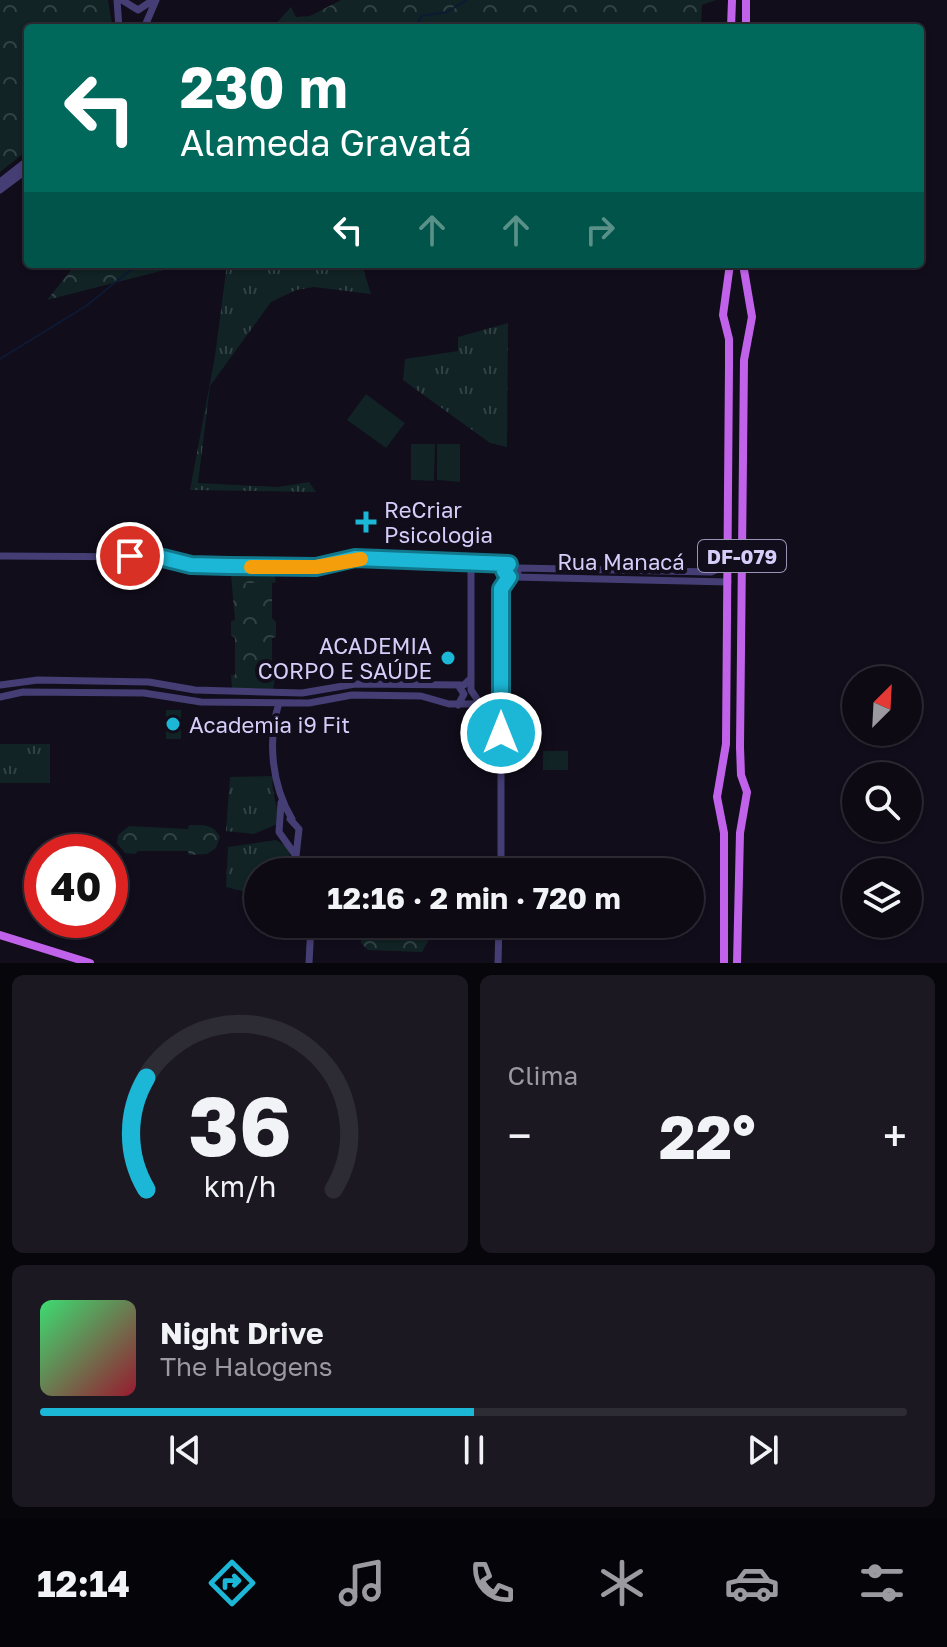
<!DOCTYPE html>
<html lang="pt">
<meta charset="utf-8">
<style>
body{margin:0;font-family:"Golos Text",sans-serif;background:#1b1822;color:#f1f3f6;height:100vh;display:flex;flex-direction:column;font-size:30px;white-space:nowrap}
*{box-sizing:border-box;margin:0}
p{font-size:26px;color:#9a9aa0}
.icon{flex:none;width:44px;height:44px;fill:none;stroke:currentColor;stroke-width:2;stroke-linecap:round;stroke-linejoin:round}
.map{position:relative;height:963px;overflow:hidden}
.side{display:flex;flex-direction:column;gap:12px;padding:12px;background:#07060b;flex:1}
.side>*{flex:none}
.guide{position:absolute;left:24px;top:24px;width:900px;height:244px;border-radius:8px;box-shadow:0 2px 6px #0004,0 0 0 2px #2d2b34;background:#00695c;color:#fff;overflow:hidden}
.needle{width:52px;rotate:24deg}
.tools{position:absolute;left:842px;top:666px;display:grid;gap:16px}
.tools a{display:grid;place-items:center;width:80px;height:80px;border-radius:50%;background:#0d0a14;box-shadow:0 2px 6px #0004,0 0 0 2px #2d2b34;font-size:40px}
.speed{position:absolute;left:24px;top:834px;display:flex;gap:16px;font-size:40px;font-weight:700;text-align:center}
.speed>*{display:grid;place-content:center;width:104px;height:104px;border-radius:50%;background:#0d0a14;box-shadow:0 2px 6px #0004,0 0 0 2px #2d2b34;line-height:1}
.speed .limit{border:12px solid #d22;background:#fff;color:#111}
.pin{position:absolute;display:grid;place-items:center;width:68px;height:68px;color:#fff;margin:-34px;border:4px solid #fff;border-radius:50%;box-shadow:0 2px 8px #0007}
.me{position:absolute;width:88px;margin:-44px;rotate:0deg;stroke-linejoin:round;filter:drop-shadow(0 0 6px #0008)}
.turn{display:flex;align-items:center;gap:28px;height:168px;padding:0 24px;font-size:36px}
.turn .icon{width:104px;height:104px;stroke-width:2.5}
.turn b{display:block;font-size:56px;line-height:68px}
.lanes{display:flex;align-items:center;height:76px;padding:0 24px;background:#0003;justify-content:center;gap:40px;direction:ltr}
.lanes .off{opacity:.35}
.big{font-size:60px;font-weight:700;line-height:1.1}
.side .widget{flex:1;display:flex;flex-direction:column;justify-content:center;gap:12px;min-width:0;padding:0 28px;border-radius:12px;background:#1b1822}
.side .dial{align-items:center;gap:0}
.dial svg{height:208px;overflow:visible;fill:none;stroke:#2d2b34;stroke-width:7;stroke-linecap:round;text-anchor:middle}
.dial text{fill:#f1f3f6;stroke:none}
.song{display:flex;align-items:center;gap:24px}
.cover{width:96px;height:96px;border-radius:12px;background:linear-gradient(135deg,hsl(140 70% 55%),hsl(350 70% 35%))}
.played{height:8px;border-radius:4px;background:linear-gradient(90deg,#1cb7d6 50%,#2d2b34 50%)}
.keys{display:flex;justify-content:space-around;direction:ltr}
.heat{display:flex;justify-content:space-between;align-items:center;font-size:44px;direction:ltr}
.side .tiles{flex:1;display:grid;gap:12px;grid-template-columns:1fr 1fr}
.widget:last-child{grid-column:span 2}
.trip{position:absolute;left:244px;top:858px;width:460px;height:80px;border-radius:40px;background:#0d0a14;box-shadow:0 2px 6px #0004,0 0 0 2px #2d2b34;font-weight:700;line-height:80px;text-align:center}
.menu{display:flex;height:128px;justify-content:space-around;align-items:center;background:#050408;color:#9a9aa0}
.menu .icon{width:56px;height:56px}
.menu .on{color:#1cb7d6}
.menu b{font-size:36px;color:#f1f3f6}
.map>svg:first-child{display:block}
.grass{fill:url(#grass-tufts)}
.forest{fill:url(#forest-crowns)}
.pitch{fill:#112324}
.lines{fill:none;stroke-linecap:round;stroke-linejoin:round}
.stream{stroke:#0e1933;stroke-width:2}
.minor{stroke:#443e74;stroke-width:7}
.major{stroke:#c163ea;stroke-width:8}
.route-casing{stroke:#12778b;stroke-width:20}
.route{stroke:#1cb7d6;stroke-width:14}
.slow{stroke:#f59e0b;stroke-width:14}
.poi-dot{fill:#1cb7d6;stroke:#110d1b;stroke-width:3}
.labels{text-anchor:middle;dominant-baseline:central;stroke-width:8;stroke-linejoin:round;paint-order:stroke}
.shield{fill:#110d1b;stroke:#9b94b6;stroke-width:2}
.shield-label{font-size:20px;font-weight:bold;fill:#d6cef9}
.poi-label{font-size:22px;fill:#d6cef9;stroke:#110d1b;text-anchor:start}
.street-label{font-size:22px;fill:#d6cef9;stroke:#110d1b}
</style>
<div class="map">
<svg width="947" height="963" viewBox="0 0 947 963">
<defs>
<pattern id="grass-tufts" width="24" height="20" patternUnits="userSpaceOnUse" patternTransform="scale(2)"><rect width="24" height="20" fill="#112324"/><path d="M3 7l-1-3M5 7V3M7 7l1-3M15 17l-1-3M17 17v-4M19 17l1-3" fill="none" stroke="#334245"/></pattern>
<pattern id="forest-crowns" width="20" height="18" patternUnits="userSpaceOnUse" patternTransform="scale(2)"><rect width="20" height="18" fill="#112324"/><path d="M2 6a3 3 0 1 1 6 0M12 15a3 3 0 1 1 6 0" fill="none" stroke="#334245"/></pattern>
</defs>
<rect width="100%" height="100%" fill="#110d1b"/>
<path class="grass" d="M227 264 362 265 371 294 314 287 296 290 271 302 210 386 198 483 278 487 309 482 316 492 190 490 215 356Z
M508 323 507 447 490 443 403 380 405 359 458 351V337Z
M0 744H50V783H0Z
M273 776C270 793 280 807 277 824L254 834 226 831 230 777Z
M276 840 287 847 295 872H258V895L226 887 228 847Z"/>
<path class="forest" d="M0 0H108L112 25V28H28V150L0 172Z
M341 0H716L702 5 701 28H272L291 7 296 17 310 16Z
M76 264H188L47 300Z
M236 569 273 570 276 582 272 583V618L276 622V637L272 638V673H276L273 689 232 688 231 675H235V638L231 635V621L235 620 231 575Z
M189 825C202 825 213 823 220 837L216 848 207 854 189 855 188 851H138L135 854 125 853 117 843 118 835 129 826 188 829Z
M365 927 423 928 431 936 422 952 368 950 361 943 360 930Z"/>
<path class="pitch" d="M366 394 405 423 386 448 347 420Z
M411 444H435L434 481 411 480Z
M437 444H460V482L437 480Z
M246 583H260V611H246Z
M166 710H181V739H166Z
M543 751H568V770H543Z"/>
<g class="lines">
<path class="stream" d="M416 28 421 16 447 12 467 0
M0 359 86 306 138 264"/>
<path class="minor" d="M117 0 119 28
M122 0 138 10 153 0
M144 28 156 0
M0 182 28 160
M0 190 28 169
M0 556 156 557 191 565 278 567H316L355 558 515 564 518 574 505 581 501 589V872
M471 560V690L481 705
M519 568 711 572 728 565
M514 577 728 582
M0 685 38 680 149 682 195 690 302 693 355 684 464 685 471 678
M0 697 23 692 144 693 201 702 309 703 352 695 421 696 449 704H496L502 699
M279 703C267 741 272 786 292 819
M458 705 464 694 458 685
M281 803 279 832 296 856 301 872
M290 819 299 829 296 856
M309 963 311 924
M498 963 499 924"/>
<path class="major" d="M731 28 732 0
M746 28V0
M0 935 90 963
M724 963V833L717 797 726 744 729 365V339L723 315 730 264
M737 963 740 833 747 792 741 775 740 747 744 360 752 317 743 264"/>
</g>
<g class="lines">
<g class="route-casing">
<path id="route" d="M130 556 163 558 191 565 229 566 316 567 355 558 509 564 504 571 509 577 501 589V733"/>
</g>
<use href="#route" class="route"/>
<path class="slow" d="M251 567H316L361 559"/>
</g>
<g class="poi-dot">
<path d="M362 510h8v8h8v8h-8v8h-8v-8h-8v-8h8z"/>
<circle cx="448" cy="658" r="8"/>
<circle cx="173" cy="724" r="8"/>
</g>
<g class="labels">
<rect class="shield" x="698" y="540" width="88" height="32" rx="6"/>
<g class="shield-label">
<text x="742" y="556">DF-079</text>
</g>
<g class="poi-label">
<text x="384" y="509">ReCriar<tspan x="384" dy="25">Psicologia</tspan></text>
<text x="432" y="645" text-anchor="end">ACADEMIA<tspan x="432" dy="25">CORPO E SAÚDE</tspan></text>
<text x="189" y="724">Academia i9 Fit</text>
</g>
<g class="street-label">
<text x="621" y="561">Rua Manacá</text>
</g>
</g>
</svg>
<div class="tools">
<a><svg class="needle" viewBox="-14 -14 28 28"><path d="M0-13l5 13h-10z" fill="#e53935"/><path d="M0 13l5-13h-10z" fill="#9a9aa0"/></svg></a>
<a><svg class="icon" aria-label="search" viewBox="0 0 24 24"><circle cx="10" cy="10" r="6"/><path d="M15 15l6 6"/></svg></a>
<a><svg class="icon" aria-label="layers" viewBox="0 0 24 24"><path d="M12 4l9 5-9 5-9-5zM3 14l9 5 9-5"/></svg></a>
</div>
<div class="speed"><div class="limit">40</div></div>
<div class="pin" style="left:130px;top:556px;background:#d93025"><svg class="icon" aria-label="arrive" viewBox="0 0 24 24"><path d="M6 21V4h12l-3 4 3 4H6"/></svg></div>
<svg class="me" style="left:501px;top:733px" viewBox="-20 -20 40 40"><circle r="17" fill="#1cb7d6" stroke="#fff" stroke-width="3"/><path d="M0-11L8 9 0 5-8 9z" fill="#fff"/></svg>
<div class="trip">12:16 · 2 min · 720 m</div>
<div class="guide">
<div class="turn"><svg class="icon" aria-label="left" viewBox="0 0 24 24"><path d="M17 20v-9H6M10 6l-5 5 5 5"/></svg><div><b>230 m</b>Alameda Gravatá</div></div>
<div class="lanes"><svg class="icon" aria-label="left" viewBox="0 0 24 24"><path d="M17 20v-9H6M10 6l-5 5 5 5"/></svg><svg class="icon off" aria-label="ahead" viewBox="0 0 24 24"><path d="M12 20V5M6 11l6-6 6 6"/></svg><svg class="icon off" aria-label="ahead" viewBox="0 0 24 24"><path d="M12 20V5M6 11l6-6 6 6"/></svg><svg class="icon off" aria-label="right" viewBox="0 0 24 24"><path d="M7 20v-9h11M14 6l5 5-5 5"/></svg></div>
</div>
</div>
<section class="side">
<div class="tiles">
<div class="widget dial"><svg viewBox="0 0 100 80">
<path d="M14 69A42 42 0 1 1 86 69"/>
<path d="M14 69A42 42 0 0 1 14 26" stroke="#1cb7d6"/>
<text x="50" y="56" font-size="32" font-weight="700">36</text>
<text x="50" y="72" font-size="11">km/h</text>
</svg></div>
<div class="widget"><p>Clima</p>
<div class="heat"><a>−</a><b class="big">22°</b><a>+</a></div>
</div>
<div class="widget">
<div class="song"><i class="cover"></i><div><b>Night Drive</b><p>The Halogens</p></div></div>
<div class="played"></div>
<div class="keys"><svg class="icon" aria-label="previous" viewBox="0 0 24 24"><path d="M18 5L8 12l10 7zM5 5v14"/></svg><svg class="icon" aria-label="pause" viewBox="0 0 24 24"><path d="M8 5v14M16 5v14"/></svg><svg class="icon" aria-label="next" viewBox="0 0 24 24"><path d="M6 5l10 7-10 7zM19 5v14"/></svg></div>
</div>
</div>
</section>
<nav class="menu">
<b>12:14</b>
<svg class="icon on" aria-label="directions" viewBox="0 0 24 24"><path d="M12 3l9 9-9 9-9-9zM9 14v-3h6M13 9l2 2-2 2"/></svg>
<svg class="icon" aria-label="music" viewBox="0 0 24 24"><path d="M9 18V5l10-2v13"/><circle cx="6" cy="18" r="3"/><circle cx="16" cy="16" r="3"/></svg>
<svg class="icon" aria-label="phone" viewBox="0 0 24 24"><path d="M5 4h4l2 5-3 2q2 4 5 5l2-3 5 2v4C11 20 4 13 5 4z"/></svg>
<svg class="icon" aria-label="climate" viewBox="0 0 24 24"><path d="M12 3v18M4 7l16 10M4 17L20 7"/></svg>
<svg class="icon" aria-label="car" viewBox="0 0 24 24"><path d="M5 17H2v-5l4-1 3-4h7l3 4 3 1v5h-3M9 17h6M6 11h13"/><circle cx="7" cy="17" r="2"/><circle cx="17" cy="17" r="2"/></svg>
<svg class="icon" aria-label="filters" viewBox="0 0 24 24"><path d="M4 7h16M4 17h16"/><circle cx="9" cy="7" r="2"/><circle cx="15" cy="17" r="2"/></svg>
</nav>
